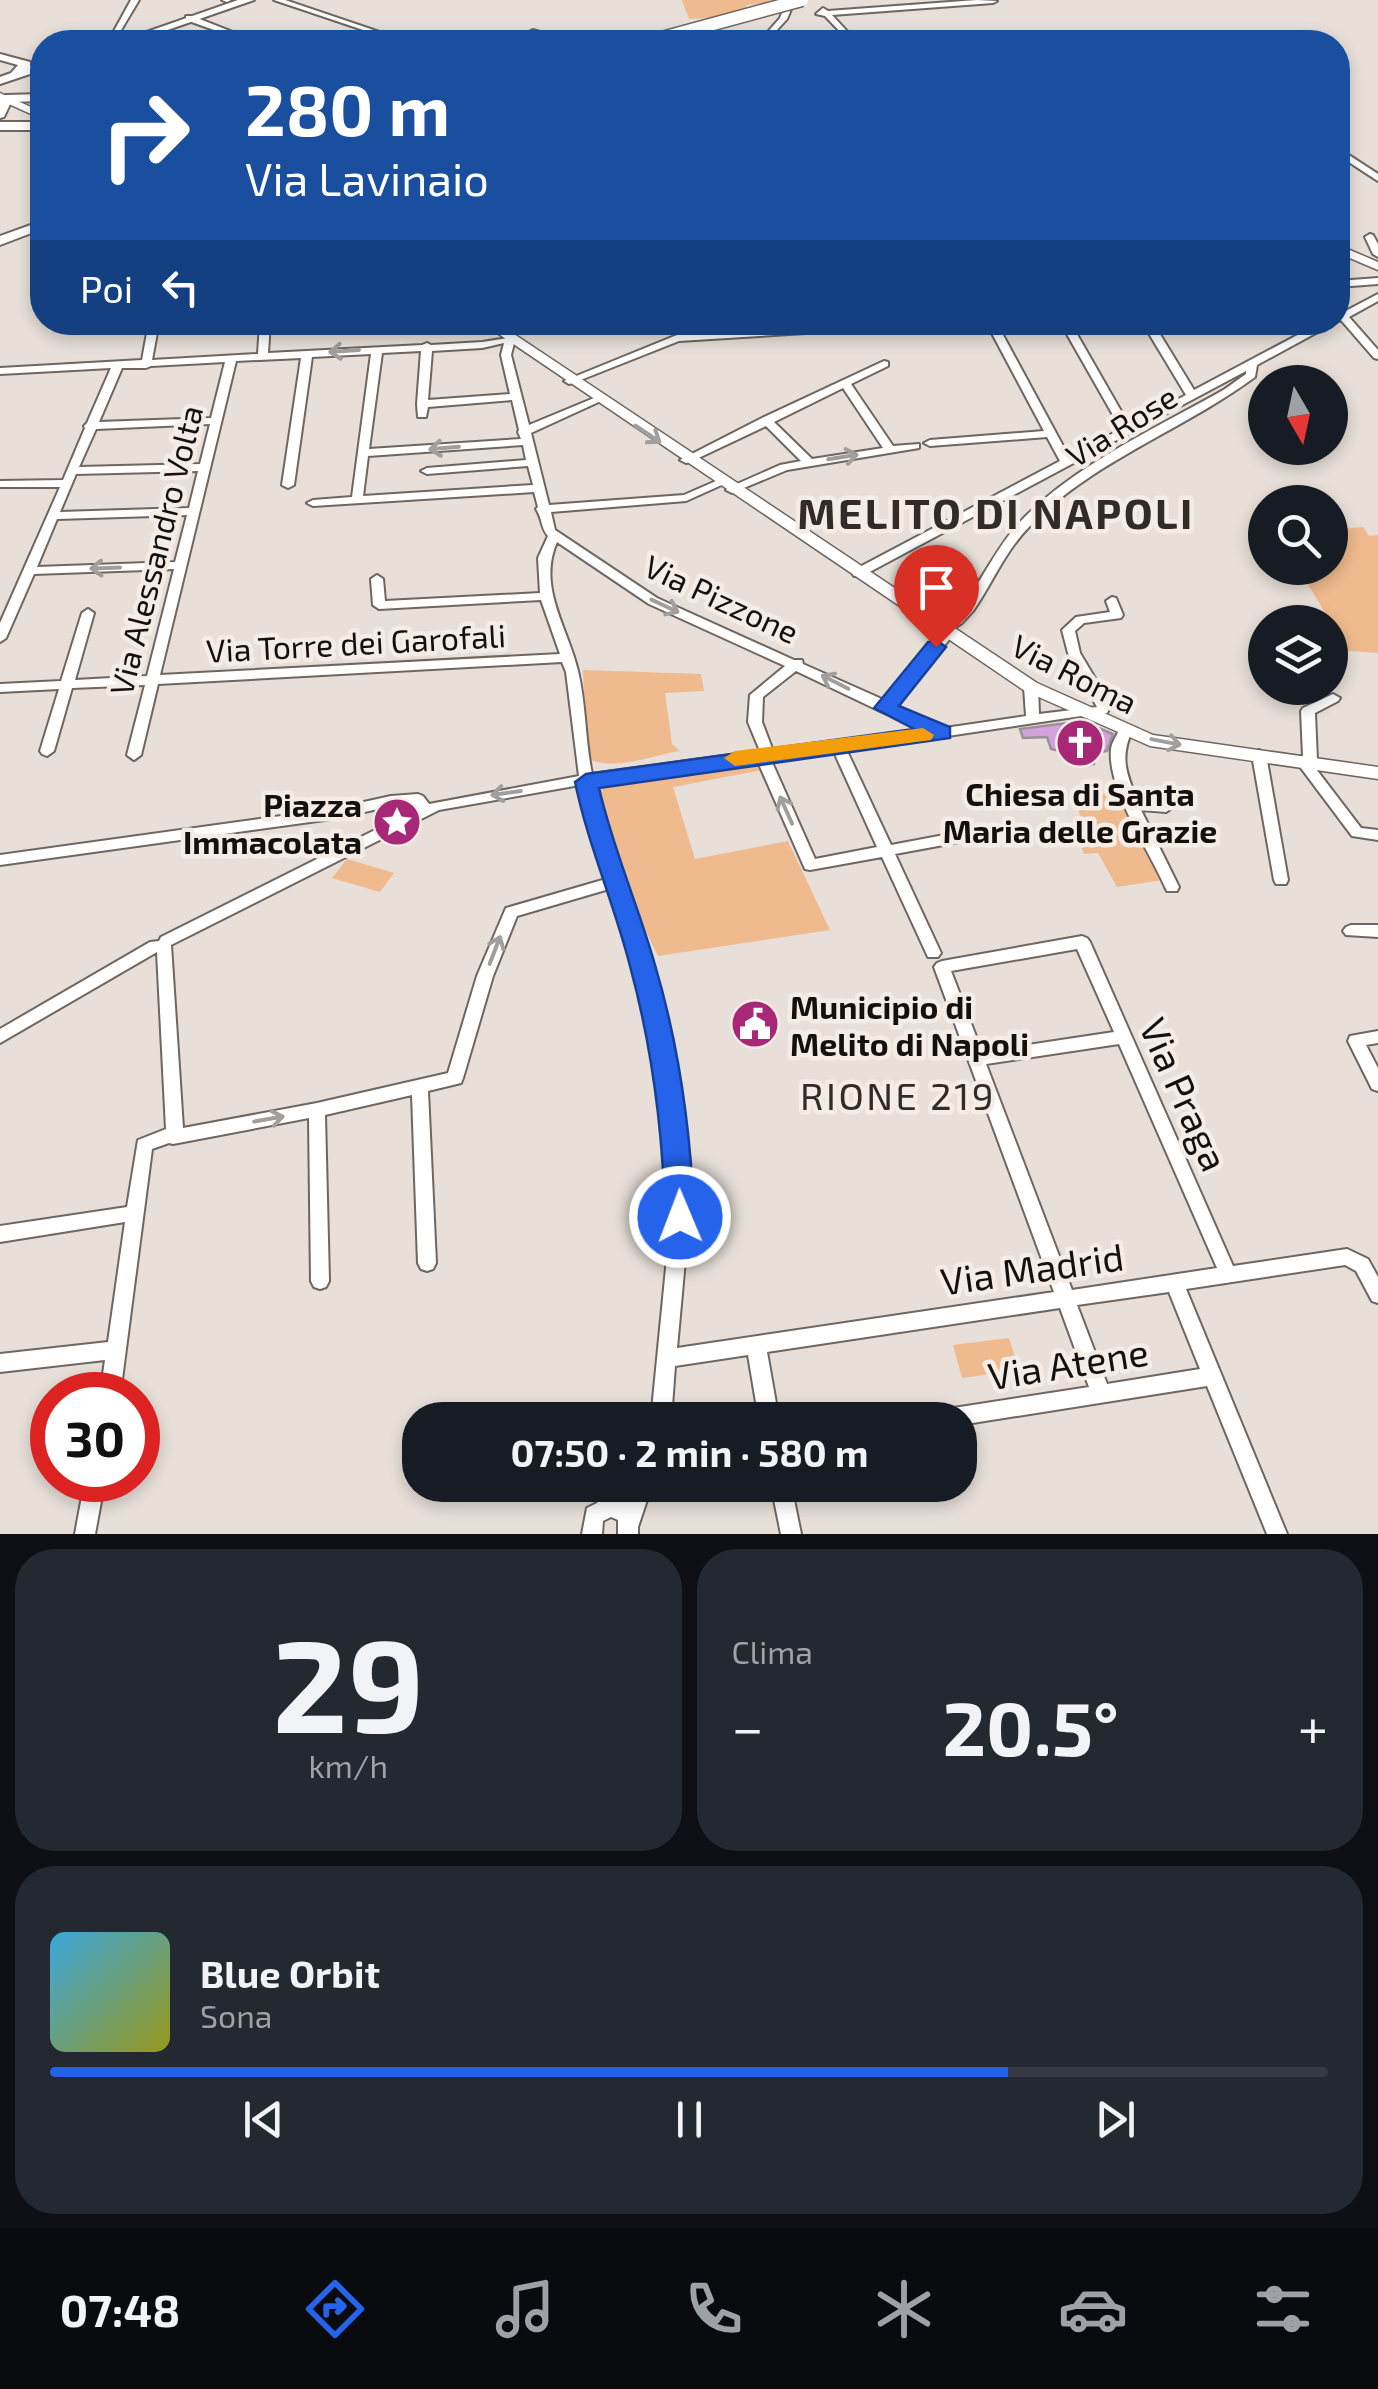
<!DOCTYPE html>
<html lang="it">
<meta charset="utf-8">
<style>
body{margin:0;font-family:"Exo 2",sans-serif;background:#242831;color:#f1f3f6;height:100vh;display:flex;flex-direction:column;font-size:38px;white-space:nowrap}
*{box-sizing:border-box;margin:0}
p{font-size:32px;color:#9ea1a6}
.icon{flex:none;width:55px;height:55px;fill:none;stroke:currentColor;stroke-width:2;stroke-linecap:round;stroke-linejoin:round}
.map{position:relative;height:1534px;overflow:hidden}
.sheet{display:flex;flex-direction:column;gap:15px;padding:15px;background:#0d0f14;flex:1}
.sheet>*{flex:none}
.guide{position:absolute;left:30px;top:30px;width:1320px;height:305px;border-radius:40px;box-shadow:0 5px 15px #0003;background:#1a4fa0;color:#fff;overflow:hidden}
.needle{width:65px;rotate:171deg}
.tools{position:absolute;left:1248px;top:365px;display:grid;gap:20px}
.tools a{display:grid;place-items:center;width:100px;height:100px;border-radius:50%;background:#171b24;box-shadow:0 5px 15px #0003;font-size:50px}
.speed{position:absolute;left:30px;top:1372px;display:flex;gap:20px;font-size:50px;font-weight:700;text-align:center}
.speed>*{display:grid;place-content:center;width:130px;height:130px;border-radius:50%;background:#171b24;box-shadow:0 5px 15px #0003;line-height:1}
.speed .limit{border:15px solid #d22;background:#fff;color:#111}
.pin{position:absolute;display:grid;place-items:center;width:85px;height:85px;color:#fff;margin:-102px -42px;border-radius:50% 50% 50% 0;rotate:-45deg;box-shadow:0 0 10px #0007}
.pin .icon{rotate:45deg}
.me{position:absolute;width:110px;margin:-55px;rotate:359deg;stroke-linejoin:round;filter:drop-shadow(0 0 8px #0008)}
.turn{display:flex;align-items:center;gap:35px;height:210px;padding:0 50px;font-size:45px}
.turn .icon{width:130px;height:130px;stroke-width:2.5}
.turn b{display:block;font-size:70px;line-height:85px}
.then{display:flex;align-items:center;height:95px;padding:0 50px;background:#0003;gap:20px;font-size:38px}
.big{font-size:75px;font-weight:700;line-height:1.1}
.sheet .card{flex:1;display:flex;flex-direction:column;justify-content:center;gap:15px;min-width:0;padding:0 35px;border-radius:40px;background:#242831}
.sheet .dial{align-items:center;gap:0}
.dial b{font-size:130px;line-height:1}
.song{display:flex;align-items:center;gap:30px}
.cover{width:120px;height:120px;border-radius:15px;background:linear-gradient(135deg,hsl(200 70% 55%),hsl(60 70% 35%))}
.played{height:10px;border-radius:5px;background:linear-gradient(90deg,#2563eb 75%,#363941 75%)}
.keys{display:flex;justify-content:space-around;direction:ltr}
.heat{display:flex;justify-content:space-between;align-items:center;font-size:55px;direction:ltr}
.sheet .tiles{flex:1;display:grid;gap:15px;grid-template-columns:1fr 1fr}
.card:last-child{grid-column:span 2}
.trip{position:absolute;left:402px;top:1402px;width:575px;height:100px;border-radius:40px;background:#171b24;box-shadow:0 5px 15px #0003;font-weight:700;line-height:100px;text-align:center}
.menu{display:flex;height:160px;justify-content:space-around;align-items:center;background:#090b0e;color:#9ea1a6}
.menu .icon{width:70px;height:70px}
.menu .active{color:#2563eb}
.menu b{font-size:45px;color:#f1f3f6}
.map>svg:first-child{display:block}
.green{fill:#efba8d}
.building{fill:#d3a2dc;stroke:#98929a;stroke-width:2.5}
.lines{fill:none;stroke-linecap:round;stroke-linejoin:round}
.minor-casing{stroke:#6e6660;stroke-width:4}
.major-casing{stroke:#6e6660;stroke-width:3}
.highway-casing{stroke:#6e6660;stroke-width:4}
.minor{fill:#fff;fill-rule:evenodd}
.major{fill:#fff;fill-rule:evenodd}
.highway{fill:#fff;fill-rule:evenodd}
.highway-bridge-casing{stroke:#6e6660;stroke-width:15;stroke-linecap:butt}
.highway-bridge{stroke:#fff;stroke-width:12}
.oneway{stroke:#a19f9e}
.route{fill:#2563eb;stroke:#184099;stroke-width:2.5}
.slow{fill:#f59e0b}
.labels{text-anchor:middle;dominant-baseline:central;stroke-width:9;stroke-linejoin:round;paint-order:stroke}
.street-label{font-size:32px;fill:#13100d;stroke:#f5ece5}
.poi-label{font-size:32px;font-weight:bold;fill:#13100d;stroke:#f5ece5}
.near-street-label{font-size:38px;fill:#13100d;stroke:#f5ece5}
.quarter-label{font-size:38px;letter-spacing:2.5px;fill:#322b26;stroke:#f5ece5}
.district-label{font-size:42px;font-weight:bold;letter-spacing:2.5px;fill:#322b26;stroke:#f5ece5}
</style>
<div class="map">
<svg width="1378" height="1534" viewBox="0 0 1378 1534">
<rect width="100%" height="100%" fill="#e7dfd8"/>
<path class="green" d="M682 0H780L782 3 746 5 750 16 689 19Z
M1363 527 1369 536 1378 535V653L1348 651 1298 568H1330V530Z
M583 670 701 674 704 691 665 693 672 744 680 751C648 756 618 771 587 759Z
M758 758 762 770 673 787 695 859 788 841 830 930 658 956 614 866 594 793 634 775Z
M1121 792 1163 880 1117 887 1098 853 1084 854 1080 844 1092 842 1072 796Z
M347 859 394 873 380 892 332 878Z
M1009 1338 1019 1370 962 1378 953 1345Z"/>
<path class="building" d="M1082 721 1113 734 1107 751 1096 753 1094 764 1078 765 1064 752 1051 749 1047 737 1023 738 1020 729Z"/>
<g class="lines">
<g class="minor-casing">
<path id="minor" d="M131 0H139L114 42H108Z
M222 0H231L227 2Z
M274 0H285L409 42H399Z
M787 0H795L787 19 766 42H759L780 18Z
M977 0 997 1 993 3 832 15 857 42H850L825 16 816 14 823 8 828 11Z
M186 16H192L258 42H248L186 20Z
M533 30 540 32 517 42H507Z
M1338 148 1378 174V181L1338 155Z
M1370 234 1373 235 1378 244V257L1373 254 1365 237Z
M1378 278V284L1338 287V281Z
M1378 294V301L1349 317 1378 350V359L1374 358 1341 320 1338 321V315Z
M149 322H159L152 360 258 354 260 322H270L268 353 422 345 427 343 431 345 482 342 514 337 515 339 511 355 529 425 594 398H602L603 400 531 433 549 505 684 495 716 481 720 480 726 483 686 501 551 512 555 530 657 598 794 660H802L803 664 884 700 940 635H948L950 638 948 641 895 705 945 728 1026 716 1024 687 1031 683 1038 687 1039 714 1097 707 1068 653 1062 630 1076 617 1110 612 1106 601 1112 597 1116 598 1123 615 1121 618 1084 623 1075 631 1080 653 1111 705 1107 713 1086 718 1081 716 847 751 891 845 992 826 999 831 992 836 895 854 941 953 938 957H928L882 857 810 870 805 869 758 762 594 783 605 836 651 965 685 1141 689 1217 677 1348 1054 1292 934 967 937 963 942 961 1082 936 1087 938 1090 942 1233 1266 1347 1249 1368 1259 1378 1277V1303L1372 1301 1356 1271 1345 1265 1186 1289 1287 1534H1267L1207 1386 960 1425V1420H924L927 1414 934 1411 1089 1387 1060 1308 767 1352 779 1420H759L748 1355 675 1366 671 1420H651L671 1217 669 1141 635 965 609 889 517 916 493 976 463 1078 461 1083 428 1091 436 1263 433 1269 427 1271 421 1269 418 1263 412 1095 325 1115 329 1281 326 1287 320 1289 314 1287 311 1281 309 1118 173 1144 169 1143 152 1149 120 1395H100L105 1360 0 1372V1354L108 1342 125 1222 0 1242V1226L127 1207 138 1140 166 1129 157 952 0 1043V1029L150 942 159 941 161 937 383 826 376 812 378 809 332 819 0 865V855L332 809 391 796 418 794 423 796 429 804 579 776 566 672 562 662 158 684 141 755 134 760 127 755 145 685 72 688 54 751 47 756 42 754 40 751 59 689 0 692V684L61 681 82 613 88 609 94 613 75 680 147 676 174 569 34 574 6 638 0 642V623L60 487H0V481L63 480 85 428 84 426 87 423 111 368 0 374V368L142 360ZM504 343 501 355 510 394 428 400 432 351 482 348ZM421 351 417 404 418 417H426L428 407 512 400 519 430 518 432 521 439 369 449 382 353ZM371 354 352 497 313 500 307 503 313 506 534 492 538 507 536 509C542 517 541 529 548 536L538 558 540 593 385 601 383 579 377 575 371 579 373 605 379 609 541 600 560 654 160 675 236 361 301 358 282 485 288 488 294 485 312 357ZM225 362 211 418 99 422 122 368H146L151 366ZM210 424 200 464 79 467 96 429ZM523 445 526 460 427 468 421 471 427 474 528 466 533 485 363 496 368 456ZM198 471 189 508 60 512 76 474ZM187 515 175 562 37 567 57 519ZM557 542 649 604 785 666 750 695 748 722 760 751 592 774C585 740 586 704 578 671 568 628 537 587 557 542ZM796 671 880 711 927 731 773 751 762 722 763 697ZM834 752 877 847 815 859 771 760ZM580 785 591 836 606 879 506 908 477 976 448 1073 317 1103 183 1128 171 945 439 810ZM414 804 418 809 394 821 390 812 395 806ZM1077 949 1114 1032 982 1052 951 971ZM1119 1044 1217 1268 1072 1290 986 1064ZM1169 1292 1200 1369 1107 1384 1077 1305Z
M555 322H619L614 325 530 330 525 327 530 324Z
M877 322H938L933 325 679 341 573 383 569 384 564 381 677 335Z
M986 322H996L1069 457 1121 429 1060 322H1070L1129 425 1186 395 1142 322H1177L1155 326 1194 390 1322 322H1336L1257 365 1255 377C1182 431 1092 461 1029 527 1005 551 992 584 973 611L962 623 945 634 939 630 941 627C976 599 989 556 1019 523 1075 464 1155 429 1225 389L1246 374V371L862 576H854L852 573 854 570 1060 461 1047 437 930 446 924 443 930 440 1044 431Z
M884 361 888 362V366L851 384 893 446 919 444V448L787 470 732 493 726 490 728 488 780 465 801 461 766 426 690 462 686 463 680 460 762 418ZM843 388 883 448 812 459 774 422Z
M1333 694 1340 698 1338 701 1315 713 1317 761 1313 765 1361 828 1378 830V840L1352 836 1295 760 1297 757 1303 756 1301 711 1303 708Z
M1125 727 1132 731C1120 757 1126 774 1137 799L1166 802 1173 807 1166 812 1141 810 1179 887 1177 891H1167L1165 887C1149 850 1107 789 1111 749 1112 742 1117 735 1120 728Z
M1259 750 1266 755 1288 880 1286 884H1276L1274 880 1252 755Z
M1351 925H1378V937L1346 935 1343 931 1346 927Z
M1378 1031V1043L1366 1045 1378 1068V1091L1372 1089 1348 1041 1350 1036Z
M85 1480H105L95 1534H75Z
M617 1485H652L638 1527V1534H618V1520L611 1517 603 1521 602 1534H582L587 1508 597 1503Z
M771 1485H791L801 1534H781Z"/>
</g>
<g class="major-casing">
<path id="major" d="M0 93 42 112V119L0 100Z
M1338 245 1378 262V270L1338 253Z
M481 322H496L1037 683 1153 735 1378 767V779L1150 746 1025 691Z"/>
</g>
<g class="highway-casing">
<path id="highway" d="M238 0H254L133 42H118Z
M0 54 30 62V66L42 63V70L0 84V77L11 73 18 65 0 60Z
M6 95 42 94V101L11 102 4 117 0 118V99Z
M0 122H42V130H0Z
M42 221V229L0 245V236Z"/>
</g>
<use href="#minor" class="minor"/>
<use href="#major" class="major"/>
<use href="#highway" class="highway"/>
<g class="highway-bridge-casing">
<path id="highway-bridge" d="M647 42 802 0"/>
</g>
<use href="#highway-bridge" class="highway-bridge"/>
</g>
<defs><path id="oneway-shaft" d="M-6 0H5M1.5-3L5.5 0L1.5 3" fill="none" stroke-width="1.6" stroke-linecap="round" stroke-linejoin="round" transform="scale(2.5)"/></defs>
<g class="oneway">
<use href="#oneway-shaft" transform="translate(344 351) rotate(176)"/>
<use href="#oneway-shaft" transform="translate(648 434) rotate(34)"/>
<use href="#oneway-shaft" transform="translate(444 448) rotate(175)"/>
<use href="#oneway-shaft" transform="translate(843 457) rotate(-9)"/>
<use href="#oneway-shaft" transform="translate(105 568) rotate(178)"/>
<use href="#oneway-shaft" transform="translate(665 606) rotate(25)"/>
<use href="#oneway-shaft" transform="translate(835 682) rotate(-153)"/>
<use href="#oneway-shaft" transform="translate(1166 742) rotate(11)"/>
<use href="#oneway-shaft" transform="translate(506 793) rotate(172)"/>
<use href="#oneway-shaft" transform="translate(786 810) rotate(-114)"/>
<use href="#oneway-shaft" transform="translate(495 950) rotate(-69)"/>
<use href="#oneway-shaft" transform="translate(269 1119) rotate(-10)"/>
</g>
<path class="route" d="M936 640 946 647 899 706 950 727V738L599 788C613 849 638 905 655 965 679 1046 691 1133 694 1217L690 1226 680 1230 670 1226 665 1217C663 1133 652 1047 630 966 614 903 588 845 575 782L586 774 914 729 874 708 928 642Z"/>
<path class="slow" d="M923 728 934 735 931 740 735 766 724 758 735 751Z"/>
<defs>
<g id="church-disc" transform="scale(2.5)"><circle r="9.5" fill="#a72877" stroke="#f5ece5"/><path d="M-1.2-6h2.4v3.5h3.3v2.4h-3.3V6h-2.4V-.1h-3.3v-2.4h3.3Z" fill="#fff"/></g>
<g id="sight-disc" transform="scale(2.5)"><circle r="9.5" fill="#a72877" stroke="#f5ece5"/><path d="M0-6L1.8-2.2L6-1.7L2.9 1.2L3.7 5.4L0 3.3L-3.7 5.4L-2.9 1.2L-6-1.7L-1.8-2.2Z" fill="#fff"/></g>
<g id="civic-disc" transform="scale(2.5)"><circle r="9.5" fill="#a72877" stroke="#f5ece5"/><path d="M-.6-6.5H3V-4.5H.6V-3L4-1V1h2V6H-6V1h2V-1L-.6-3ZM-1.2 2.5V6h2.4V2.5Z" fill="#fff"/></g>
</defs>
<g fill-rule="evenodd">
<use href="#church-disc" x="1080" y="743"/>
<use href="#sight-disc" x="397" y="822"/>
<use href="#civic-disc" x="755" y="1024"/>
</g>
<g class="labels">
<g class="street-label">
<text transform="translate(1121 425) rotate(-32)">Via Rose</text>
<text transform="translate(155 550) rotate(-76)">Via Alessandro Volta</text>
<text transform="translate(722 598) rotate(25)">Via Pizzone</text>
<text transform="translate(356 642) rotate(-3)">Via Torre dei Garofali</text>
<text transform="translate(1075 673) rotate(27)">Via Roma</text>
</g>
<g class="poi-label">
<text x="1080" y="793">Chiesa di Santa<tspan x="1080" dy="37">Maria delle Grazie</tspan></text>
<text x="362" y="804" text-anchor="end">Piazza<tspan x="362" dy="37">Immacolata</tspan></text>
<text x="790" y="1006" text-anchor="start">Municipio di<tspan x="790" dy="37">Melito di Napoli</tspan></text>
</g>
<g class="near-street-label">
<text transform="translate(1185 1094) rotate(66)">Via Praga</text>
<text transform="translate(1032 1268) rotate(-8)">Via Madrid</text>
<text transform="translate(1068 1363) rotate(-9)">Via Atene</text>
</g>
<g class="quarter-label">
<text x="898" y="1095">RIONE 219</text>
</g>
<g class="district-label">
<text x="996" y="512">MELITO DI NAPOLI</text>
</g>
</g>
</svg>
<div class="tools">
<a><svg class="needle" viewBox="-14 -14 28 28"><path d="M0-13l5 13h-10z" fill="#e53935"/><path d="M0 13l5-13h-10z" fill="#9ea1a6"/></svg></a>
<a><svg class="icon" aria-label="search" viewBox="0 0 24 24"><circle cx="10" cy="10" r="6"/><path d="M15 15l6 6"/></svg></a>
<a><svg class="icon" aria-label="layers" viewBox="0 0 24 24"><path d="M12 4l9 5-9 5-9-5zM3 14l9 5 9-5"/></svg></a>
</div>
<div class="speed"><div class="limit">30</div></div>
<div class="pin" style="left:936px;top:647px;background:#d93025"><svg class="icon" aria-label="arrive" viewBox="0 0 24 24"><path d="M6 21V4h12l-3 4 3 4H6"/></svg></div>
<svg class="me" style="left:680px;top:1217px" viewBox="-20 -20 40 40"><circle r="17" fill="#2563eb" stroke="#fff" stroke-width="3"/><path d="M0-11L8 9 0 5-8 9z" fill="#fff"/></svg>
<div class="trip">07:50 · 2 min · 580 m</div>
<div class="guide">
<div class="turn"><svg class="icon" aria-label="right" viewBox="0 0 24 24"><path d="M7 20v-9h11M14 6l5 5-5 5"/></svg><div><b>280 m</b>Via Lavinaio</div></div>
<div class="then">Poi<svg class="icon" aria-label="left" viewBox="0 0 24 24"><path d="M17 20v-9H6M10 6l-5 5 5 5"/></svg></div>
</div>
</div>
<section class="sheet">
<div class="tiles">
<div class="card dial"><b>29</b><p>km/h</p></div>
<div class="card"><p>Clima</p>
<div class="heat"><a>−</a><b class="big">20.5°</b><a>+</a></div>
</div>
<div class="card">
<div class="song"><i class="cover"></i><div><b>Blue Orbit</b><p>Sona</p></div></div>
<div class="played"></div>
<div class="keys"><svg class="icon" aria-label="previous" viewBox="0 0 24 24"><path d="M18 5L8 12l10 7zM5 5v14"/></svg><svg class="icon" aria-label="pause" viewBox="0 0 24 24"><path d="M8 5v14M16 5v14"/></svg><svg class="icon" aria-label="next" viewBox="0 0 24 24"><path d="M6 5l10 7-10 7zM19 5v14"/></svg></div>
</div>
</div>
</section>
<nav class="menu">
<b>07:48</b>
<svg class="icon active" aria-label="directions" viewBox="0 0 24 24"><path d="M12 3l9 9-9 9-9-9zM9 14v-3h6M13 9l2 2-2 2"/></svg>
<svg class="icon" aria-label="music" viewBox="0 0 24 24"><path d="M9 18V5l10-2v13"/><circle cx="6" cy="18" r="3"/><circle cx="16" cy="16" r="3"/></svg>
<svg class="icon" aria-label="phone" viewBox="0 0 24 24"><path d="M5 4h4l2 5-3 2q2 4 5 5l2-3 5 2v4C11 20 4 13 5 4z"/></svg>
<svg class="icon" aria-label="climate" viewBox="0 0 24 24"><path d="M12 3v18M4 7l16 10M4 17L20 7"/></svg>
<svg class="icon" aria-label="car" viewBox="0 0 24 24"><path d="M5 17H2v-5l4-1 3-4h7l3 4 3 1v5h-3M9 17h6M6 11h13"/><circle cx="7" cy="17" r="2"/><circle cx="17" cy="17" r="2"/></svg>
<svg class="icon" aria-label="filters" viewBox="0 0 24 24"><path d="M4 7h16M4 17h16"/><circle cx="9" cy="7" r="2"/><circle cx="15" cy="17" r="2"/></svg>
</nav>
